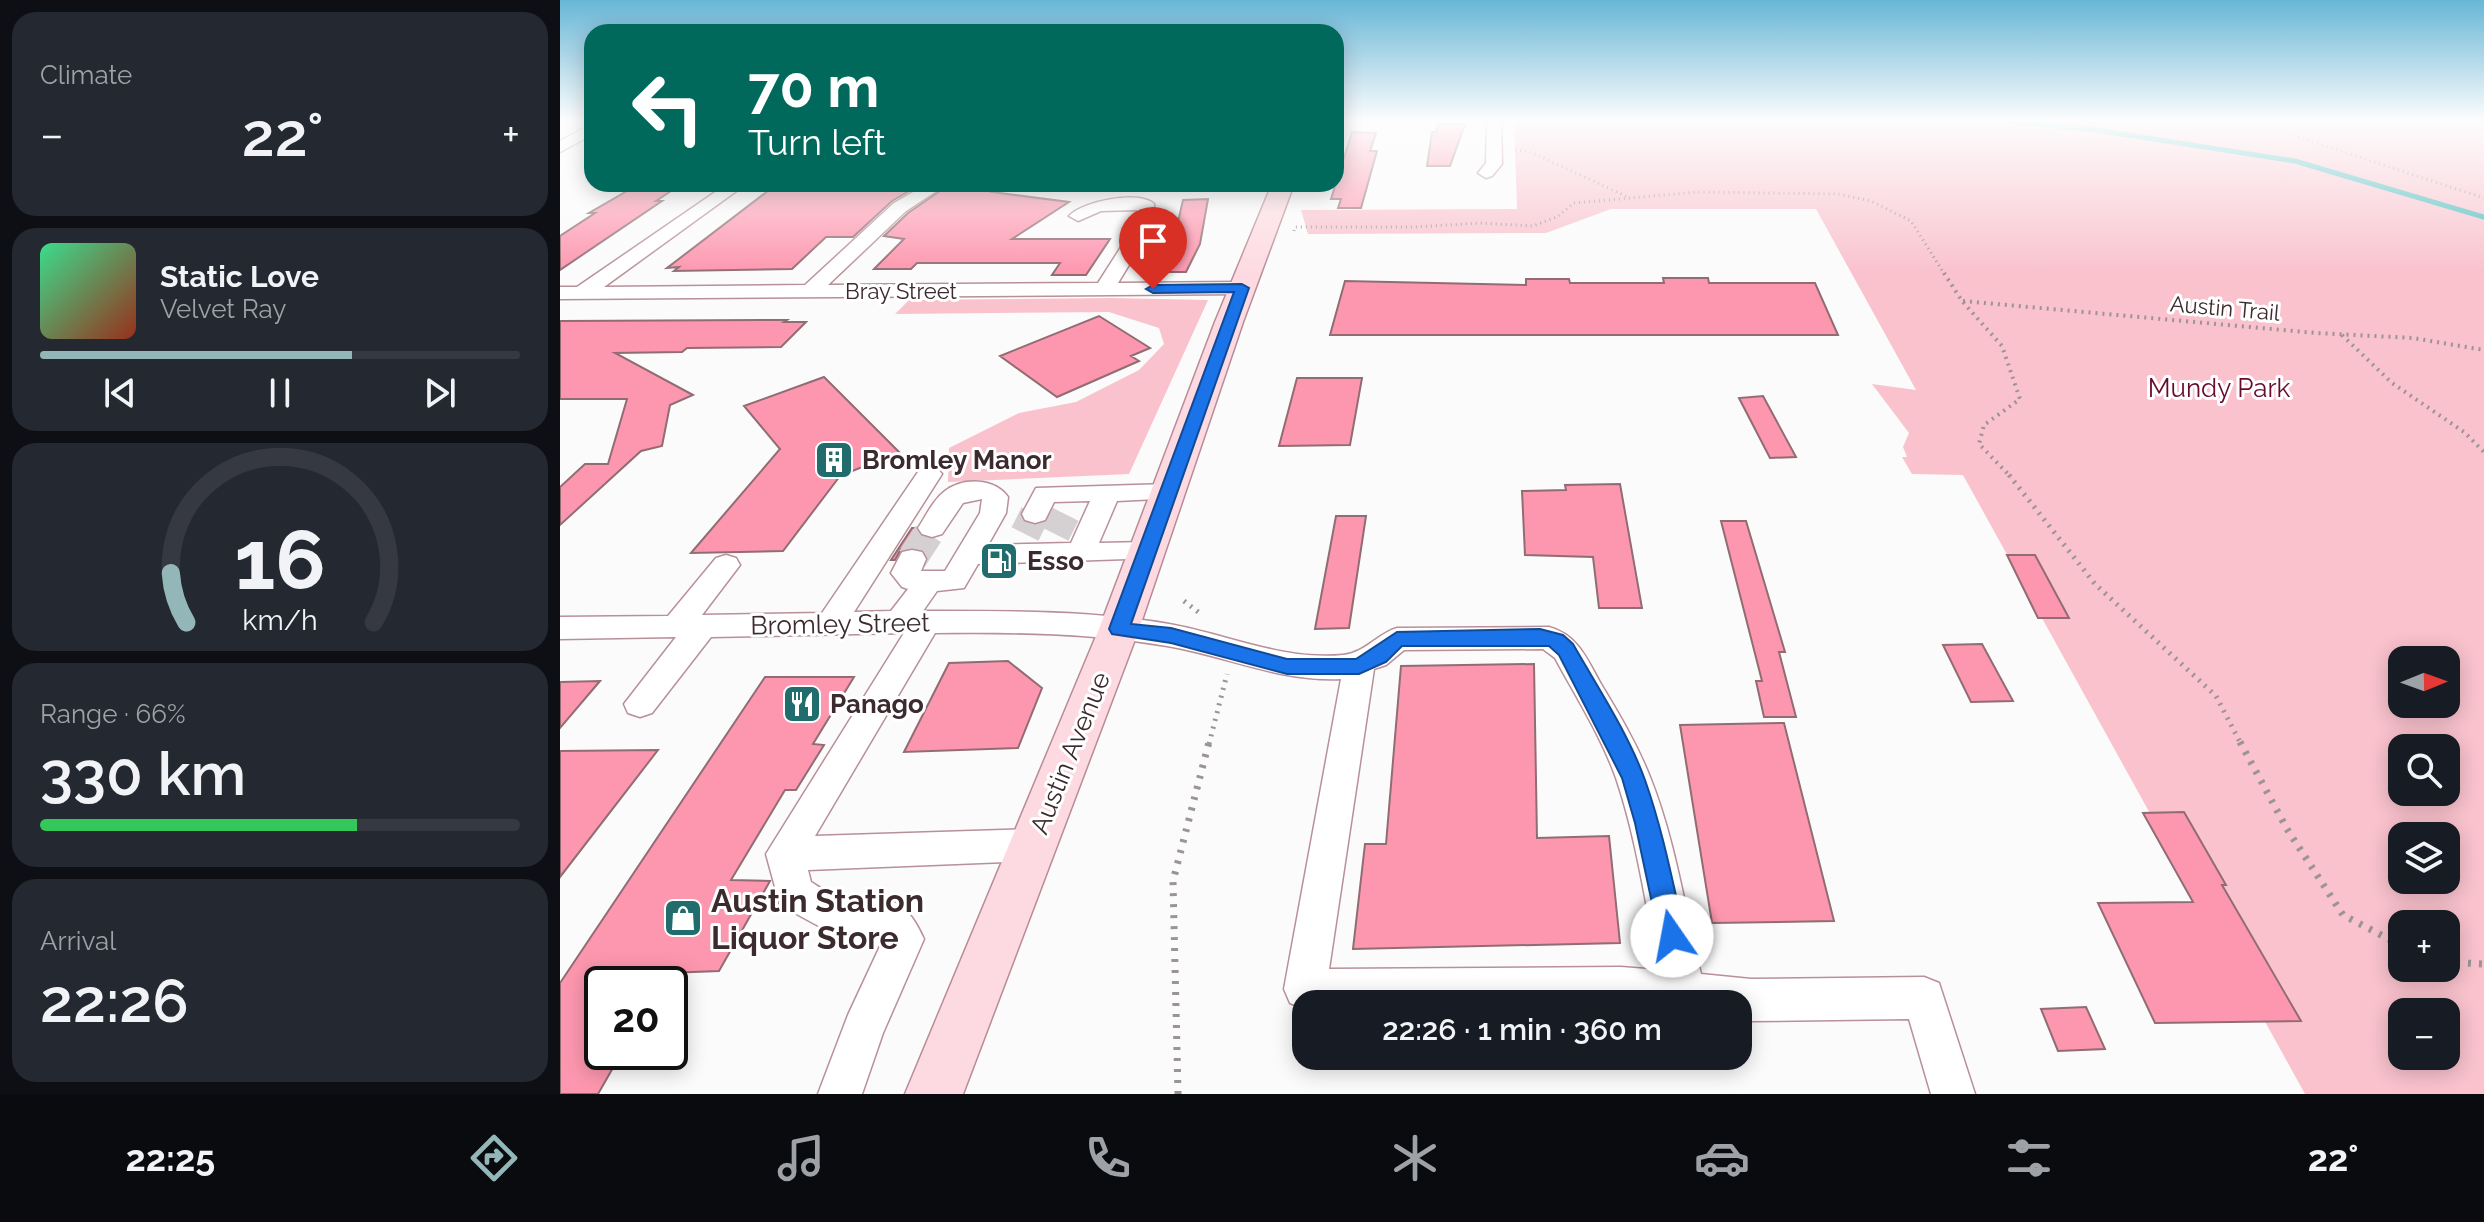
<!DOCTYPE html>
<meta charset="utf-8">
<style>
body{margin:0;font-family:Raleway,sans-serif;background:#242831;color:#f1f3f6;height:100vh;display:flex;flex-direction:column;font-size:30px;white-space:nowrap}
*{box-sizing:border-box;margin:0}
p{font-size:26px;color:#9ea1a6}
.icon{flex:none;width:44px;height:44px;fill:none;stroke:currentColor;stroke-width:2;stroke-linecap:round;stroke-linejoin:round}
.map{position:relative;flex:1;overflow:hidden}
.panel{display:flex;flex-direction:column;gap:12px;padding:12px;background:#0d0f14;width:560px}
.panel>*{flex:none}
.hud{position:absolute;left:24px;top:24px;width:760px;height:168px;border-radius:24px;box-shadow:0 4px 20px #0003;background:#00695c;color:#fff;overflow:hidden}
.needle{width:52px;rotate:89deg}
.controls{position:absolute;left:1828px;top:646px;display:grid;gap:16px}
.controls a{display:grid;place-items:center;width:72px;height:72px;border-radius:16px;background:#171b24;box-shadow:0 4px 20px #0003;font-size:40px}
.speed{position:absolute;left:24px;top:966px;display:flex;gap:16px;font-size:40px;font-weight:700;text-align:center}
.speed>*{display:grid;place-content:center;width:104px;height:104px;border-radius:50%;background:#171b24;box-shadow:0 4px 20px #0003;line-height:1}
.speed .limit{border:4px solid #111;border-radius:12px;background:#fff;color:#111}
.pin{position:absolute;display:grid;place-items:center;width:68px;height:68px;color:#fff;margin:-82px -34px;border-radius:50% 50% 50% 0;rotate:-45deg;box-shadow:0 0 8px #0007}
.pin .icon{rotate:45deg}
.me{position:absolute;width:88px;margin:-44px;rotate:348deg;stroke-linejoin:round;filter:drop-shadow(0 0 6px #0008)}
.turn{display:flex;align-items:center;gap:28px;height:168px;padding:0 32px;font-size:36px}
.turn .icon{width:104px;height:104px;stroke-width:2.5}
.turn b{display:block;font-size:56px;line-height:68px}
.big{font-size:60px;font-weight:600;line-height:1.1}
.panel .card{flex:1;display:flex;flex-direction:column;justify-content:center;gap:12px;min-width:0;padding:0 28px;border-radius:24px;background:#242831}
.panel .dial{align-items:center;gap:0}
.dial svg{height:208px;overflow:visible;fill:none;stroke:#363941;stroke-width:7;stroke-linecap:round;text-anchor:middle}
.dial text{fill:#f1f3f6;stroke:none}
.song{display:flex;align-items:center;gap:24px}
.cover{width:96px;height:96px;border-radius:12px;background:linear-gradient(135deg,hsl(150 70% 55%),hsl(10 70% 35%))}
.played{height:8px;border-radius:4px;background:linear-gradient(90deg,#93b7b9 65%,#363941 65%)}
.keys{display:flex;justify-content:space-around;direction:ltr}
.heat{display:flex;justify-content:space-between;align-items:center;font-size:44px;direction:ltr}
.charge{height:12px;border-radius:6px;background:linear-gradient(90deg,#34c759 66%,#363941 0)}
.trip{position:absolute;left:732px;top:990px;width:460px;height:80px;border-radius:24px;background:#171b24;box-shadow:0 4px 20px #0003;font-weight:600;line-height:80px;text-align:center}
.tabs{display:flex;height:128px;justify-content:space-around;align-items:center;background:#090b0e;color:#9ea1a6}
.tabs .icon{width:56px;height:56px}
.tabs .selected{color:#93b7b9}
.tabs b{font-size:36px;color:#f1f3f6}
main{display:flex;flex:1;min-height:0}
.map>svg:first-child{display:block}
.green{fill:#f9c2cd;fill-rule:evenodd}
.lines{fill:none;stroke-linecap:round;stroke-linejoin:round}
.stream{stroke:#49babb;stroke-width:5}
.building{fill:#fd97af;stroke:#916c73;stroke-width:2}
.minor-tunnel{stroke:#d5d1d2;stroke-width:30;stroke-dasharray:30 15;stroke-linecap:butt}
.minor-casing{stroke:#b89098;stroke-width:3}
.major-casing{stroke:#b88c96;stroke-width:3}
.path-far3{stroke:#9b9496;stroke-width:3;stroke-dasharray:1 4;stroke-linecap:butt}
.path-far2{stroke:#9b9496;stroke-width:4;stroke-dasharray:2 5;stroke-linecap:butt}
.path-far1{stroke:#9b9496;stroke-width:5;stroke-dasharray:2 6;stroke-linecap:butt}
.path{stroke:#9b9496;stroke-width:7;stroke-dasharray:3 8;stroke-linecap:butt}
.minor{fill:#fff;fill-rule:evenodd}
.major{fill:#fddae1;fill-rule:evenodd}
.route{fill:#1a73e8;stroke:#114b97;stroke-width:2}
.labels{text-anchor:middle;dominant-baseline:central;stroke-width:6;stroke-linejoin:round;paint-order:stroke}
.far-street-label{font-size:22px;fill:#3b2b2f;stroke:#fff}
.park-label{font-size:26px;fill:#660b2e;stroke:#fff}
.poi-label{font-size:26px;font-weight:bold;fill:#3b2b2f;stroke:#fff;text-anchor:start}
.street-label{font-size:26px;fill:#3b2b2f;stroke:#fff}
.near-poi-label{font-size:32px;font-weight:bold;fill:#3b2b2f;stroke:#fff;text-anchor:start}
</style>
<main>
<section class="panel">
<div class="card"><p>Climate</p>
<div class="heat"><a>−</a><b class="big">22°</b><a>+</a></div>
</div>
<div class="card">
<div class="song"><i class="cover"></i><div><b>Static Love</b><p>Velvet Ray</p></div></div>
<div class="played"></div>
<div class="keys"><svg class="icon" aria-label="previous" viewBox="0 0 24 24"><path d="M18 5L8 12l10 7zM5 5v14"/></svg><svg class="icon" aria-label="pause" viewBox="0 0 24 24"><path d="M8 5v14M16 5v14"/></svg><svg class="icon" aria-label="next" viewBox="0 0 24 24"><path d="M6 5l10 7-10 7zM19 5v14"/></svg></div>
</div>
<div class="card dial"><svg viewBox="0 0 100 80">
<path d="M14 69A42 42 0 1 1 86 69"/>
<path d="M14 69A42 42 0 0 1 8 50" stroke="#93b7b9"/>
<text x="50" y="56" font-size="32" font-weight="700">16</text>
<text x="50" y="72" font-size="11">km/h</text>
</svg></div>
<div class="card"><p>Range · 66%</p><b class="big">330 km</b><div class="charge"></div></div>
<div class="card"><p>Arrival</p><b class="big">22:26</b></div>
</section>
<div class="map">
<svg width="1924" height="1094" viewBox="0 0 1924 1094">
<rect width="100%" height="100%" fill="#fbfbfb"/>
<path class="green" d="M954 120H1924V1094H1745L1403 475 1352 474 1342 457H1347L1343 447 1349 433 1312 384 1356 390 1256 209H1051L986 233 748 234 741 210 957 209ZM1842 660H1886V704H1842ZM1842 748H1886V792H1842ZM1842 836H1886V880H1842ZM1842 924H1886V968H1842ZM1842 1012H1886V1056H1842Z
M550 298 648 300 569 474 388 482 389 448 459 413 516 402 579 370 604 344 599 328 549 312 335 314 349 300Z"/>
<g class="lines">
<path class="stream" d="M1138 120H1174
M1438 120 1536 130 1735 161 1924 217"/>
</g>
<path class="building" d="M878 124H905L890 166H867L872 132H876Z
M792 132 816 133 810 151H817L801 208H778L781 199H771Z
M248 184H361L332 201 293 237H266L232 269 114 271 119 267 107 268 213 187Z
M390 184H449L432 192 509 202 452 239H550L526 275H492L500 263H357L351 269H314L344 239 324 236 348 213Z
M74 187H117L96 201H102L0 270V236L35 213H29Z
M648 199 640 244 626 272H589L608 239H614L623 200Z
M1103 278H1148L1149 283H1255L1278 335H770L785 281 966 285V279H1009L1010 283H1104Z
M539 316 590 348 571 356 579 361 497 397 440 356Z
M227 320 224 322H246L221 347 127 348 122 352 55 353 133 395 110 405 102 446 81 451 0 525V487L25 464H48L67 399H0V321Z
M264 377 339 452 280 476 223 551 131 553 220 449 184 406Z
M737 378H802L790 445 719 446Z
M1203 396 1236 457 1210 458 1179 398Z
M1060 484 1082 608H1039L1033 557 965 555 962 491 1006 490 1005 485Z
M776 516H806L789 628 755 629Z
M1161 521H1186L1225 652H1219L1236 717H1204L1196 681H1202Z
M352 528H355L361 537 374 540 366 552 353 547 341 549 335 560H331Z
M1447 555H1475L1509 618H1478Z
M1422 644 1453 701 1411 702 1383 645Z
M448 661 482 688 458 748 344 752 389 663Z
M974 664 977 838 1049 836 1060 943 793 949 805 844H826L841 666Z
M205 677H294L253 744 264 745 236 790H225L171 880 210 881 159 971 107 973 101 984H42V1052H62L38 1094H0V983Z
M40 681 0 728V682Z
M1224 723 1274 921 1152 923 1120 725Z
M98 750 0 877V751Z
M1624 812 1666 885H1662L1741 1021 1595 1023 1538 903 1633 902 1583 813Z
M1526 1007 1545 1049 1498 1051 1481 1009Z"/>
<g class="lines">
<path class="minor-tunnel" d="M465 534 475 514
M495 534 505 514
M352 559 372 528"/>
<g class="minor-casing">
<path id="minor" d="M927 120H941L942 164 932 176 926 178 918 173 926 163Z
M32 124V135L0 152V141Z
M167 184H186L44 287 245 285 334 203 367 184H387L346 211 268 285 538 283 577 222V210L541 211 518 221 509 216C523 201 579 190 594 204L595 222 558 283 682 282 692 288 682 294 0 299V287H17Z
M369 466 378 469 382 474 294 612 331 611 348 589 342 587 331 573 342 552 352 550 362 552 366 559 361 571H385L420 513 422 499 403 503 382 534 372 537 362 534 358 528C366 516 373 500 385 491 403 477 435 478 448 497L446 513 428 545 511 543 530 501 494 502 485 520 475 523 465 520 462 514 476 488 608 484 617 486 621 492 617 498 557 501 539 543 587 542 597 544 601 551 597 558 418 564 404 588 377 591 363 611C445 611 528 610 609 624 667 634 723 661 783 655 805 653 817 634 837 628L989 627C1018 635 1027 659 1041 684 1059 714 1077 744 1090 777 1115 839 1125 909 1141 974L1191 979 1364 977 1379 983 1415 1094H1371L1349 1019 1191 1021 1178 1019V1004H746L745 1009 730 1003 724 989 781 679C720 682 666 656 607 646 531 633 452 632 375 633L255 836 473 829 486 834 492 845 486 856 473 861 248 870 251 882C258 886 266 893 274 894 320 904 340 885 364 939L323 1033 302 1094H258L288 1015 322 942 316 933 266 930 220 905 206 854 344 633 151 637 92 713 80 717 68 713 64 704 116 637 0 639V617L108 616 156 558 166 555 176 558 180 565 142 615 262 613 360 469ZM983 649 995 658C1016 697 1041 736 1056 778 1077 840 1086 907 1099 970L1061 967 769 969 814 669 826 665 844 650Z"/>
</g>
<g class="major-casing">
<path id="major" d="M712 184H734L683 322 579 629 403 1094H345L539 629 655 322Z"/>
</g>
<path class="path-far3" d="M1686 120 1924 198
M955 151H968L1070 198
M734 231 735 227H854L920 223 973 226 997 217 1014 203 1138 192 1278 194 1311 201 1351 221 1385 275"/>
<path class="path-far2" d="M1384 273 1402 301 1442 346 1460 399 1424 425 1419 444 1451 477
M1403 301 1756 333 1853 338 1924 350
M1782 335 1832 383 1904 432 1924 452"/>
<path class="path-far1" d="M1449 475 1535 584 1656 696 1681 744
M624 601 642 615
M649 744 667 674"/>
<path class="path" d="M1680 742 1727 829 1783 915 1842 946
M1886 962 1924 964
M618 1094 613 881 649 742"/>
<use href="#minor" class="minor"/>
<use href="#major" class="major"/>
</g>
<linearGradient id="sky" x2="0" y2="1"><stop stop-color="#68b6d6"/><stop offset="0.44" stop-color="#fdfdfd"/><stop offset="1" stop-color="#fdfdfd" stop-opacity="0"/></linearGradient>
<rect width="1924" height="274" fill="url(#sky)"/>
<path class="route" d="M682 284 689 288 571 624 611 628 727 659H796L837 632 980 629 1003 635 1013 644C1038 688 1068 733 1085 780 1103 831 1113 884 1125 936L1121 944 1112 948 1103 944 1099 936 1075 823 1062 778 999 655 989 646H842L826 662 799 674H727L611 643 552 634 549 629 674 292 593 293 586 289 593 285Z"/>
<defs>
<g id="building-square" transform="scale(2)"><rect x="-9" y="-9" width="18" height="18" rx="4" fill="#216d6e" stroke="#fff"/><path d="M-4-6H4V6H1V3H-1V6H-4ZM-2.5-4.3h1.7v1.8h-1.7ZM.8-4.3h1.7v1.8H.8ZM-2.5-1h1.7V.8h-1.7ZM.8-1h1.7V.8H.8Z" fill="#fff"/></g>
<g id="fuel-square" transform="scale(2)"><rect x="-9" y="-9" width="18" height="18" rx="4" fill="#216d6e" stroke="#fff"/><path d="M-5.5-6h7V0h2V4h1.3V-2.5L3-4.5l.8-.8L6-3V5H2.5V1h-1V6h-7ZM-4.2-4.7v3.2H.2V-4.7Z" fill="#fff"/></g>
<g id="restaurant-square" transform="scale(2)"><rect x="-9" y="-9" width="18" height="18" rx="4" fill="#216d6e" stroke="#fff"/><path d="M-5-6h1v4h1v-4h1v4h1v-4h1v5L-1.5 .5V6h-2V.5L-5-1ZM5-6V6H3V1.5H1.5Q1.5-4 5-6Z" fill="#fff"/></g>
<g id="shop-square" transform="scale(2)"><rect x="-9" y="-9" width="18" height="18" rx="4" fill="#216d6e" stroke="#fff"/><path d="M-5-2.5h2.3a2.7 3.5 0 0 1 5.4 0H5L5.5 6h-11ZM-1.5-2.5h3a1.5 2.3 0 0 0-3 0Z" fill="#fff"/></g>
</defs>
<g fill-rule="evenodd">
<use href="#building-square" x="274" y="460"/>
<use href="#fuel-square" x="439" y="561"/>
<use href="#restaurant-square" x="242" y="704"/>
<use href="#shop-square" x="123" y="918"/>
</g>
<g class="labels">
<g class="far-street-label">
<text x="341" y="291">Bray Street</text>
<text transform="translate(1665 308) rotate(5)">Austin Trail</text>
</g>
<g class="park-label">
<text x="1659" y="388">Mundy Park</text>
</g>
<g class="poi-label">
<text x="302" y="460">Bromley Manor</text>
<text x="467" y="561">Esso</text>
<text x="270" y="704">Panago</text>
</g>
<g class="street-label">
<text transform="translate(280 624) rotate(-1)">Bromley Street</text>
<text transform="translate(510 753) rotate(-68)">Austin Avenue</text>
</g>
<g class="near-poi-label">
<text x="151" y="900">Austin Station<tspan x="151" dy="37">Liquor Store</tspan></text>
</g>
</g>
</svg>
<div class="controls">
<a><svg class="needle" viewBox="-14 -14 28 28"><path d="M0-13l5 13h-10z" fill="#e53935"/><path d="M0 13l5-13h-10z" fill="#9ea1a6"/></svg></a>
<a><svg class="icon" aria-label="search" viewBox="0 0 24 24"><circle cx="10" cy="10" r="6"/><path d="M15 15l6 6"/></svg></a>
<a><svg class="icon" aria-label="layers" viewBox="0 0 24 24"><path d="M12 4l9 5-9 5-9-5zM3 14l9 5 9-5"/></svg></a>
<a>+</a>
<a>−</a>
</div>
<div class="speed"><div class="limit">20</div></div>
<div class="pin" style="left:593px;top:289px;background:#d93025"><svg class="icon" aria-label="arrive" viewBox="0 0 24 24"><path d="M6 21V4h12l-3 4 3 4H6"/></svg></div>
<svg class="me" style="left:1112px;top:936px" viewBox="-20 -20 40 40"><circle r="19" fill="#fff"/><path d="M0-13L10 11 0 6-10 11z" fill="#1a73e8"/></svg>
<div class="trip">22:26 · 1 min · 360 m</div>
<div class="hud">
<div class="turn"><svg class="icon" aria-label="left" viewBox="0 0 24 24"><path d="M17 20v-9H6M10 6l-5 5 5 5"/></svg><div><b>70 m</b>Turn left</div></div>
</div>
</div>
</main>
<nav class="tabs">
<b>22:25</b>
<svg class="icon selected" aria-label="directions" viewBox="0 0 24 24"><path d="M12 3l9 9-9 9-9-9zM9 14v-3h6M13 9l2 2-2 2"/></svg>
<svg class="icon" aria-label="music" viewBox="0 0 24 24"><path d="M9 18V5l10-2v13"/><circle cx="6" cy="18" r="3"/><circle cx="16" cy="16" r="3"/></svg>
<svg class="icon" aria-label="phone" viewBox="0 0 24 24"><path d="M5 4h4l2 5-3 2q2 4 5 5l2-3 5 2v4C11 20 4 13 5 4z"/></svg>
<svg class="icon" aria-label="climate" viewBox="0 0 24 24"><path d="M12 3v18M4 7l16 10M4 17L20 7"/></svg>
<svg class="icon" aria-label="car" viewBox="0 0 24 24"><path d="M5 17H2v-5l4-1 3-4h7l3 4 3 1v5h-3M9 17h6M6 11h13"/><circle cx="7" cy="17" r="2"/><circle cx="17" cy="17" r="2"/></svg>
<svg class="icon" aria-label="filters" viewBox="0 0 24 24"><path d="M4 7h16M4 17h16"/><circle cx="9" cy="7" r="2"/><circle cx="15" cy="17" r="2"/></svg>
<b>22°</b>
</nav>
